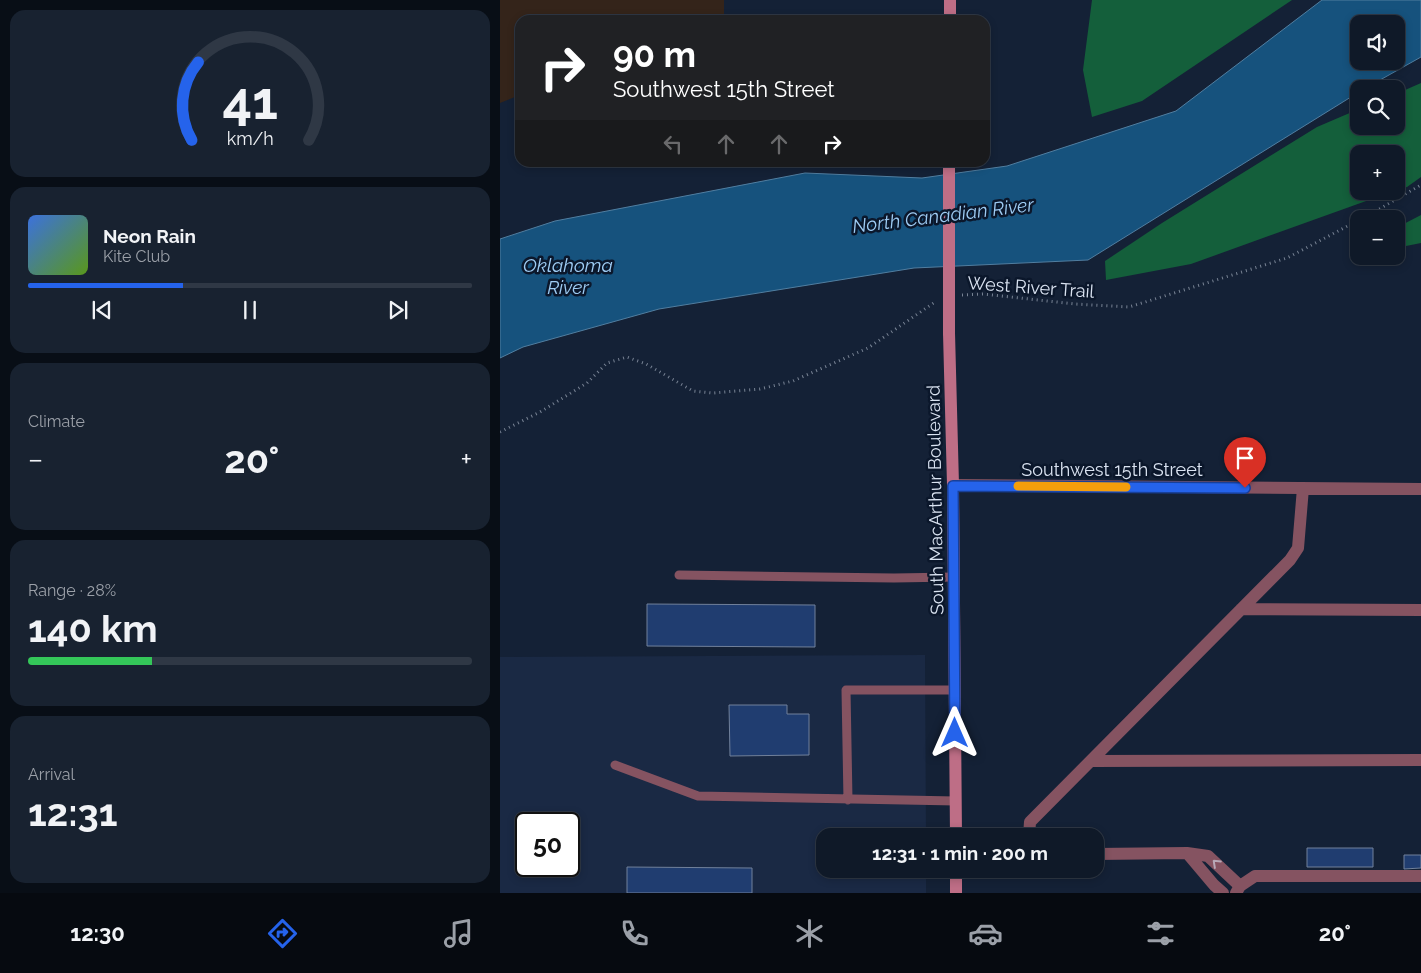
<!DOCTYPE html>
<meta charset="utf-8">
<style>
body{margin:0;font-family:Raleway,sans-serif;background:#182230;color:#f1f3f6;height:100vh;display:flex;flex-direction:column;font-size:19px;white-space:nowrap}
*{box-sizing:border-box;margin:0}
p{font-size:16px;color:#9ba0a8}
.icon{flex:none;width:28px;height:28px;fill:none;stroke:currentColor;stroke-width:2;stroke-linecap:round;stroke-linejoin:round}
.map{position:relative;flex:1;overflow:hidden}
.drawer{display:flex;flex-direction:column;gap:10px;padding:10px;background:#080e16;width:500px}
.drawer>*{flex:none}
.banner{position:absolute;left:15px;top:15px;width:475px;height:152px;border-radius:15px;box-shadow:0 2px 8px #0003,0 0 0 1px #2f3845;background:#202124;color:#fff;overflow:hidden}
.controls{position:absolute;left:850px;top:15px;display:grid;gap:10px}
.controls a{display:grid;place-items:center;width:55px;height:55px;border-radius:10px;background:#0f1928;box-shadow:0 2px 8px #0003,0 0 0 1px #2f3845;font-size:25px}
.speed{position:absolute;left:15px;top:812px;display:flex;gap:10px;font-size:25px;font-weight:700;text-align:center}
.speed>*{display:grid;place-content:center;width:65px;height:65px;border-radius:50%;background:#0f1928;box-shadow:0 2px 8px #0003,0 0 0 1px #2f3845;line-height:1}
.speed .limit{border:2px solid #111;border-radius:8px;background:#fff;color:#111}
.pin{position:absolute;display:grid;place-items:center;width:42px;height:42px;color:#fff;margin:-51px -21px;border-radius:50% 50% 50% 0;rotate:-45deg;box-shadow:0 0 5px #0007}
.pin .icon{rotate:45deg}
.me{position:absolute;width:55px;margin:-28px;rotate:0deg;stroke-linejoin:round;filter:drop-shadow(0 0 4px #0008)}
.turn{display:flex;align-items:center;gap:18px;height:105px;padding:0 15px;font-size:22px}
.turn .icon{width:65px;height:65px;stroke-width:2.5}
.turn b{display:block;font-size:35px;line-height:42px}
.lanes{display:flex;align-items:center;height:48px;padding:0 15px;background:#0003;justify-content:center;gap:25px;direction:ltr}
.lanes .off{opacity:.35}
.big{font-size:38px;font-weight:700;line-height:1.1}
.drawer .card{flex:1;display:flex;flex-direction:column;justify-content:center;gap:8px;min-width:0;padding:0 18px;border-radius:15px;background:#182230}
.drawer .dial{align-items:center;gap:0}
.dial svg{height:130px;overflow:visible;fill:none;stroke:#2f3845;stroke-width:7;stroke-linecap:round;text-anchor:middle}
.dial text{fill:#f1f3f6;stroke:none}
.song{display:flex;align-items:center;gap:15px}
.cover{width:60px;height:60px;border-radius:8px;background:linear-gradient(135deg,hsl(220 70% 55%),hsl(90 70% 35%))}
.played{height:5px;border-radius:2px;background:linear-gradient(90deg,#2563eb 35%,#2f3845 35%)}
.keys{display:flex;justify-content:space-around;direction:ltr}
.heat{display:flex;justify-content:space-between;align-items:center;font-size:28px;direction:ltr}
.charge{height:8px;border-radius:4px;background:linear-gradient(90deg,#34c759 28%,#2f3845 0)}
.trip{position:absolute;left:316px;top:828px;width:288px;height:50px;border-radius:15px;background:#0f1928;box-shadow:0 2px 8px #0003,0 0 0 1px #2f3845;font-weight:700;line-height:50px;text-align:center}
.tab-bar{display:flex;height:80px;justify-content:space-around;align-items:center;background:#060a10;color:#9ba0a8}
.tab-bar .icon{width:35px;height:35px}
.tab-bar .active{color:#2563eb}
.tab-bar b{font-size:22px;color:#f1f3f6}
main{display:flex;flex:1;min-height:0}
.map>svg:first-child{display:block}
.built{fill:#1a2944;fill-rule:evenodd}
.industrial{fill:#34241a}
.forest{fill:#145f3b}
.water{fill:#16527d;stroke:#517ea0;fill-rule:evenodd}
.building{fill:#203d70;stroke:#71819b}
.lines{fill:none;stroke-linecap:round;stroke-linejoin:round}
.path{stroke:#798495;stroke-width:3;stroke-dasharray:1 4;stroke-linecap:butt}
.lane{stroke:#855361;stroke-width:9}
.street{stroke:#855361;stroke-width:12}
.secondary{stroke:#be6e86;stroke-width:12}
.secondary-bridge{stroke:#be6e86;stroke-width:12}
.oneway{stroke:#b8a9b7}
.route-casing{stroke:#184099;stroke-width:12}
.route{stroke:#2563eb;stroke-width:9}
.slow{stroke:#f59e0b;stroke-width:9}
.labels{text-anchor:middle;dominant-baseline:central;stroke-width:5;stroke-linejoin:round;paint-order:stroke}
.street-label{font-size:18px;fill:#dae3f1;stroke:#0b172b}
.water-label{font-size:19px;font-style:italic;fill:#9eccf4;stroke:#0b172b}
</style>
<main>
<section class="drawer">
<div class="card dial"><svg viewBox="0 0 100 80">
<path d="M14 69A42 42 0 1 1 86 69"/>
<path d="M14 69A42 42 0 0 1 18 21" stroke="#2563eb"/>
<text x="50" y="56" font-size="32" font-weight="700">41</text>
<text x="50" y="72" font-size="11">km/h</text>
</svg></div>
<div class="card">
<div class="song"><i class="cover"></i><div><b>Neon Rain</b><p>Kite Club</p></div></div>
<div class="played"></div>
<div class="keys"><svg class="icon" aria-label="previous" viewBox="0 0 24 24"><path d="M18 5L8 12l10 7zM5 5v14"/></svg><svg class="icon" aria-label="pause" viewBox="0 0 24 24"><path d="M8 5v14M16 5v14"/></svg><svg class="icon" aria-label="next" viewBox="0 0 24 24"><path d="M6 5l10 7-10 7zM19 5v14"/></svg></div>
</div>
<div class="card"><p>Climate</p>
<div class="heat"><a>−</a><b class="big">20°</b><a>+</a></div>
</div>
<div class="card"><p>Range · 28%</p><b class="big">140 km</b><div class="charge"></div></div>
<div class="card"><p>Arrival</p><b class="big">12:31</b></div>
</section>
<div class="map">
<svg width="921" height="893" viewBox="0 0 921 893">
<rect width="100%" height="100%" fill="#142136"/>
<path class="built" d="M425 655 426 836H325V869H426V893H0V657ZM26 824H69V866H26Z"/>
<path class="industrial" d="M0 0H224V14L208 20H20V95L0 103Z"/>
<path class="forest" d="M592 0H792L642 101 592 117 583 70Z
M921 83V177L907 187 896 190V154H859V191H894L691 264 606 280 605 261 662 223 817 127 859 109V126H896V94Z
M921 215V243L896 248V228Z"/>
<path class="water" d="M822 0H921V57L864 89H859V92L588 260 414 268 159 309 23 347 0 358V239L55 221 305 173 422 178 507 166 676 111ZM859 24H896V61H859Z"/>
<path class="building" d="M147 604 315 605V647L147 646Z
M229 705H287V714H309V755L230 756Z
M807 848H873V867H807Z
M904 855H921V868L904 869Z
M127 867 252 868V893H127Z"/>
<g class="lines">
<path class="path" d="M862 219 921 185
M462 295 483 294 575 304 629 307 787 258 859 220
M0 432 40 412 87 383 107 363 127 357 146 364 193 391 213 393 260 389 293 381 368 348 435 302"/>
<path class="lane" d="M179 575 394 578 454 577
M115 765 198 796 456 801
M348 800 346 690H455"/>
<path class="street" d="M453 485 921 489
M741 609 921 610
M591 761 921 760
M529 836 530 822 790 560 798 548 803 488
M687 853 714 885 723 893
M595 854 687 853 708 856 740 886
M736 893 740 886 755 876H921"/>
<path class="secondary" d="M450 20V0
M449 333 453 485 456 836
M456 869V893"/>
<path class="secondary-bridge" d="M449 333V162"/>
</g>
<defs><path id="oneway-chevron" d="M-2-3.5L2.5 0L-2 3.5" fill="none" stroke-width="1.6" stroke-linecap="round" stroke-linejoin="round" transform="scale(1.25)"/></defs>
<use class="oneway" href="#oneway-chevron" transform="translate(716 863) rotate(-137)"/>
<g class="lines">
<g class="route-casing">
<path id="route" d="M455 733 453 486 745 488"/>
</g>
<use href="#route" class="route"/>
<path class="slow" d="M518 486 626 487"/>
</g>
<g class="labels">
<g class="street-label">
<text transform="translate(531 287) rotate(4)">West River Trail</text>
<text x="612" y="469">Southwest 15th Street</text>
<text transform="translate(435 500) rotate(-91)">South MacArthur Boulevard</text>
</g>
<g class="water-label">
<text transform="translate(443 215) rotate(-7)">North Canadian River</text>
<text x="68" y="265">Oklahoma<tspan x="68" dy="22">River</tspan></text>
</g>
</g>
</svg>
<div class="controls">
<a><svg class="icon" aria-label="sound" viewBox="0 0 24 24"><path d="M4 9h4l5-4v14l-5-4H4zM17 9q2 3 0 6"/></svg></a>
<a><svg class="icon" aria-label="search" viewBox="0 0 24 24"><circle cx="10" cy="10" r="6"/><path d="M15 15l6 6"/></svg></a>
<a>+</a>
<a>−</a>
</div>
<div class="speed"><div class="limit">50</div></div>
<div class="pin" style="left:745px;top:488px;background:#d93025"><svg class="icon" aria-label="arrive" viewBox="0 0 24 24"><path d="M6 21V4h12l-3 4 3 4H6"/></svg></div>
<svg class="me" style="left:455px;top:733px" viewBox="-20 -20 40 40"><path d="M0-17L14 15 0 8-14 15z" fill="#2563eb" stroke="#fff" stroke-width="4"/></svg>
<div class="trip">12:31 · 1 min · 200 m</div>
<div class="banner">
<div class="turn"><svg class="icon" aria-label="right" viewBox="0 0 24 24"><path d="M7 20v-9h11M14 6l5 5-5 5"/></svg><div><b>90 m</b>Southwest 15th Street</div></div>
<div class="lanes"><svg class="icon off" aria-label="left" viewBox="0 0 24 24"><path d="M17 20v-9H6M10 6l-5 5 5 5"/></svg><svg class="icon off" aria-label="ahead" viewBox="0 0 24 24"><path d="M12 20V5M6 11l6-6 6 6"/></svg><svg class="icon off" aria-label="ahead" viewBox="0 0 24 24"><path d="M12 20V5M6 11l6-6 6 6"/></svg><svg class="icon" aria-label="right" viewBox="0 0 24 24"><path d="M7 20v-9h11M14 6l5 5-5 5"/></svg></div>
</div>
</div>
</main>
<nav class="tab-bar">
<b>12:30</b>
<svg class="icon active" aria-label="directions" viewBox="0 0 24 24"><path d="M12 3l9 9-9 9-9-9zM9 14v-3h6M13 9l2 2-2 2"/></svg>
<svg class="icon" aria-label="music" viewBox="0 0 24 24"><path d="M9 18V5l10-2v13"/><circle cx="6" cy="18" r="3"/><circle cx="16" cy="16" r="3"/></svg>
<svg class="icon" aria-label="phone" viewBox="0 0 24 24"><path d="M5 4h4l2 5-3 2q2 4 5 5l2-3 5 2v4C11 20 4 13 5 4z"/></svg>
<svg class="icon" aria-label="climate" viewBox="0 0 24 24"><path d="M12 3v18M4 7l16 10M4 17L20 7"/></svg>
<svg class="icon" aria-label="car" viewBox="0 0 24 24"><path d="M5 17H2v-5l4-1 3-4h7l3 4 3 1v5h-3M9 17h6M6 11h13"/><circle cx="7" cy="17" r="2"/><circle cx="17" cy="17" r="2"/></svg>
<svg class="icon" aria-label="filters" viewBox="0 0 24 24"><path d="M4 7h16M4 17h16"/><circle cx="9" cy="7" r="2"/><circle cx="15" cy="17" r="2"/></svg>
<b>20°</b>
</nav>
